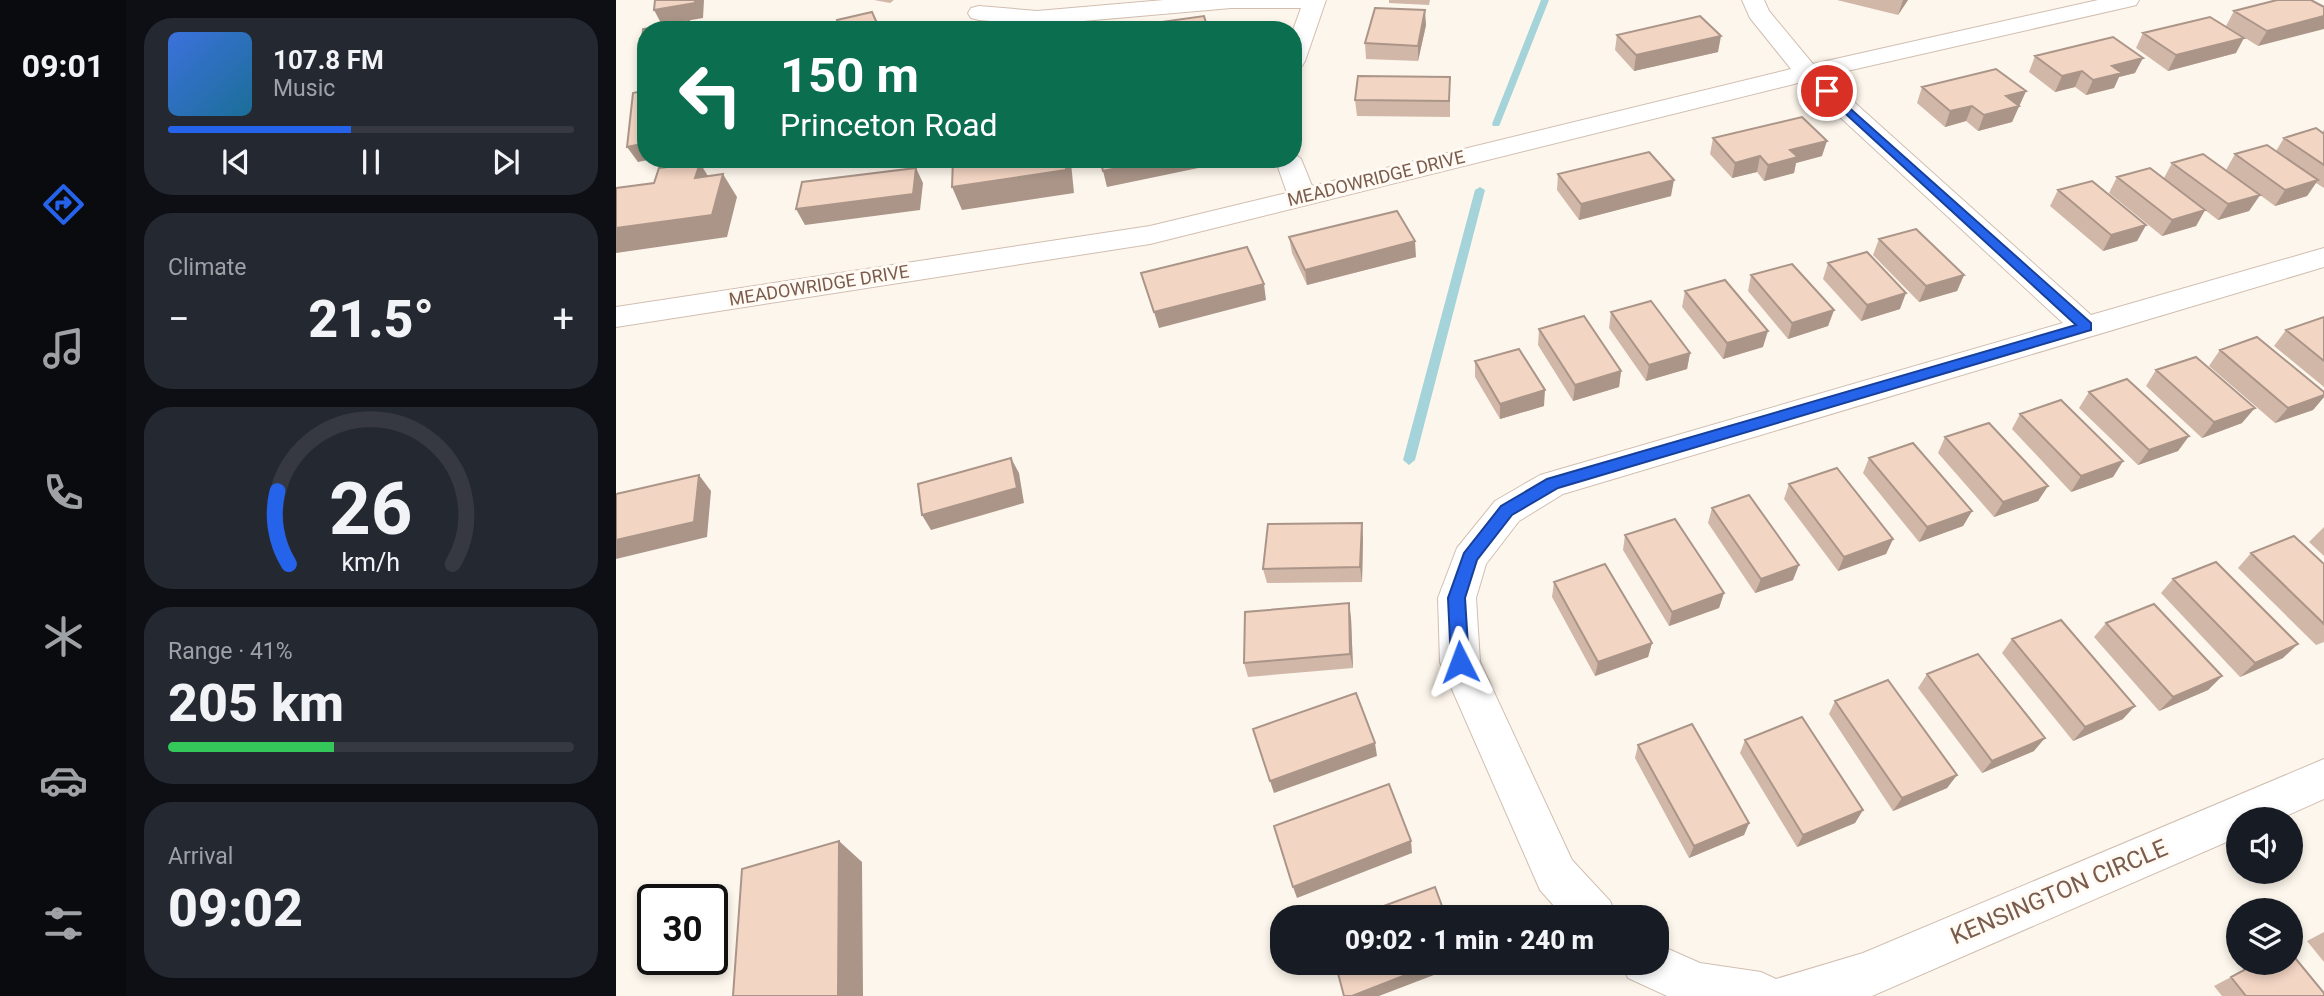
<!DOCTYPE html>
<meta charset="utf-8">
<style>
body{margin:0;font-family:Roboto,sans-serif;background:#242831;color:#f1f3f6;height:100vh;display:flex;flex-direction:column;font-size:26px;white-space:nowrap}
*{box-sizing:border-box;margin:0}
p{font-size:23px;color:#9ea1a6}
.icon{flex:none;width:38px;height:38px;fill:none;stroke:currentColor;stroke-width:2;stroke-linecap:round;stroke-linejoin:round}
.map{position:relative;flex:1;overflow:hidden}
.side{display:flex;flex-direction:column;gap:18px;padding:18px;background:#0d0f14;width:490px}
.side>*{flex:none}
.banner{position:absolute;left:21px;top:21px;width:665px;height:147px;border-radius:28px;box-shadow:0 4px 10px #0003;background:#0b6e4f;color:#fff;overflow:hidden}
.buttons{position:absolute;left:1610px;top:807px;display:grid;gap:14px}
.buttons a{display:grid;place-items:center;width:77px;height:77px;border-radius:50%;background:#171b24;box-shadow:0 4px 10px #0003;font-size:35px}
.speed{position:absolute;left:21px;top:884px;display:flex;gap:14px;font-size:35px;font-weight:700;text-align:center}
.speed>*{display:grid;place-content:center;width:91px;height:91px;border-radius:50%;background:#171b24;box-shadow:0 4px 10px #0003;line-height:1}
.speed .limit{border:4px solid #111;border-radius:10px;background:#fff;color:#111}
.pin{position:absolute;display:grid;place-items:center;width:60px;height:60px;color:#fff;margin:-30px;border:4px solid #fff;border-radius:50%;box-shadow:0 2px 7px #0007}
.me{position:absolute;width:77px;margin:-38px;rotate:357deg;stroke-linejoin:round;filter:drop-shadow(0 0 5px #0008)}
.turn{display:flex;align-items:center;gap:24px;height:147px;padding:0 28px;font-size:32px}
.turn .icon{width:91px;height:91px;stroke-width:2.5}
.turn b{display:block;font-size:49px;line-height:60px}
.big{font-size:52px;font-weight:800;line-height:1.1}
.side .widget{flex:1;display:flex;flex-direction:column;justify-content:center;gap:10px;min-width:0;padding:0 24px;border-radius:28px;background:#242831}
.side .dial{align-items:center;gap:0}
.dial svg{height:182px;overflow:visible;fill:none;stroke:#363941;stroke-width:7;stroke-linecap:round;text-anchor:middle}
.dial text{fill:#f1f3f6;stroke:none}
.song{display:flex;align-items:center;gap:21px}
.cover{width:84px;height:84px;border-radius:10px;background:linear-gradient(135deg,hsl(220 70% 55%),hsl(200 70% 35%))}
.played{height:7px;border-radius:4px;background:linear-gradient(90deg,#2563eb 45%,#363941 45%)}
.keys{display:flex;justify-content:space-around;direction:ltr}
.heat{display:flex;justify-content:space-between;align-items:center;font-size:38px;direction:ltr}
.charge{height:10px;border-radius:5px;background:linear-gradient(90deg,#34c759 41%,#363941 0)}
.trip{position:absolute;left:654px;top:905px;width:399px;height:70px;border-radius:28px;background:#171b24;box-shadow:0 4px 10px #0003;font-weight:800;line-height:70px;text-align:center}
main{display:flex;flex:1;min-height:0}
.tab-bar{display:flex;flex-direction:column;width:126px;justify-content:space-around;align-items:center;background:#090b0e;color:#9ea1a6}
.tab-bar .icon{width:49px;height:49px}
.tab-bar .active{color:#2563eb}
.tab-bar b{font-size:32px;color:#f1f3f6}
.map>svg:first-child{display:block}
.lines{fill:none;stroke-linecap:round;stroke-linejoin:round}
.stream{fill:#a5d3da;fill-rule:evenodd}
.street-casing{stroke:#d1beb0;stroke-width:2}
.street{fill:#fff;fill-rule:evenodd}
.wall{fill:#d1b7a8}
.shaded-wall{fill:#aa9588}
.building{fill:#f3d5c3;stroke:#aa9588;stroke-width:2}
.route{fill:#2563eb;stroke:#184099;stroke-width:2}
.labels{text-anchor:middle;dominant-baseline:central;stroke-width:6;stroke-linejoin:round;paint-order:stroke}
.far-street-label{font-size:18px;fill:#7a5c4d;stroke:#fffaf3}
.near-street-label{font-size:24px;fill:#7a5c4d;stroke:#fffaf3}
</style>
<main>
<nav class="tab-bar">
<b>09:01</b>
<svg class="icon active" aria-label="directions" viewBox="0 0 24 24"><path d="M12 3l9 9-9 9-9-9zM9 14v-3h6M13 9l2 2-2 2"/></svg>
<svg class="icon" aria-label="music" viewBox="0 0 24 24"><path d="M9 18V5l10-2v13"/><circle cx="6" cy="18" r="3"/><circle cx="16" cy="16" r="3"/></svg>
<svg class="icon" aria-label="phone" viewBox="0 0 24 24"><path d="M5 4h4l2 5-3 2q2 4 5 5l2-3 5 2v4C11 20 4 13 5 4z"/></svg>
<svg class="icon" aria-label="climate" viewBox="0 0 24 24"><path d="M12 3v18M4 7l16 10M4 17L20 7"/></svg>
<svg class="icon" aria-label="car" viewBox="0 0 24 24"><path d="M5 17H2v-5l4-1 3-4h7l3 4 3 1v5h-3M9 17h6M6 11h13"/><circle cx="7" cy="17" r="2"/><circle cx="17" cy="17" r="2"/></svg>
<svg class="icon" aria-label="filters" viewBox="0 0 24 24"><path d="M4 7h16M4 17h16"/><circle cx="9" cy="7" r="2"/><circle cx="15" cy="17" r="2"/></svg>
</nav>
<section class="side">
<div class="widget">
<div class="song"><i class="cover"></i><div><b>107.8 FM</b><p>Music</p></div></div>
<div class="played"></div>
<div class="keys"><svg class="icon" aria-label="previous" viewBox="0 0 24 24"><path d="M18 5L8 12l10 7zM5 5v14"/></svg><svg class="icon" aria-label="pause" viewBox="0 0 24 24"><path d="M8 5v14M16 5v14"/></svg><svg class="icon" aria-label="next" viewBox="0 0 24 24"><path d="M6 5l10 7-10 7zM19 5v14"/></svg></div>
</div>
<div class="widget"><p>Climate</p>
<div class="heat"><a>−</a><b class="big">21.5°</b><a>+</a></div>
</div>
<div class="widget dial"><svg viewBox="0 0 100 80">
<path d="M14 69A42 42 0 1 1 86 69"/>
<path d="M14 69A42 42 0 0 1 9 37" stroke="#2563eb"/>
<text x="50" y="56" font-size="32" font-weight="700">26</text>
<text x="50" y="72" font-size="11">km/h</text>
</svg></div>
<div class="widget"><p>Range · 41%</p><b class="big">205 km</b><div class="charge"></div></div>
<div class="widget"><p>Arrival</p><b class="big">09:02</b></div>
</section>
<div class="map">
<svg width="1708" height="996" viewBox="0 0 1708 996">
<rect width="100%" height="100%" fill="#fdf6ec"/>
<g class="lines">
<path class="stream" d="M925 0H933L884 124 883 126H877L876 124Z
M864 187 869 190 799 460 793 465 787 460 859 190Z"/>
<g class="street-casing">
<path id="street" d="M548 0H710L689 61 686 66 677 68V30L685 8H615L421 25 363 20 355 18 352 13 355 8 363 6 421 11Z
M1126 0H1148L1153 11 1197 64 1482 0H1523L1520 5 1512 7 1209 76 1475 315 1708 248V267L947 494 903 521 870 564 860 598 864 662 956 860 994 901 1001 917H948L924 890 824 662 822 598 841 548 879 501 924 475 1447 323 1186 82 534 244 0 327V307L534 226 671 193 659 159H677V152L685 159 696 186 1175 69 1134 18Z
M1708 759V799L1663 819H1622V837L1256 996H1051L1012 978 1005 962H1041V944L1084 963 1145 972 1160 979 1247 953Z"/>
</g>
<use href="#street" class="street"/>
</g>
<path class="wall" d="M258 0H278L274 3Z
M773 0H814L813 5 773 3Z
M1221 0H1292L1282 15Z
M1708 7 1642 46 1610 26 1618 11Z
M810 25 802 61 750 59 749 43Z
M1527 33 1620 53 1552 71 1520 48Z
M1001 35 1102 52 1018 71 999 50Z
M1419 56 1519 73 1503 77 1498 88 1470 95 1459 87 1439 92 1413 72Z
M834 77V117L741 116 739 100Z
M1306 87 1410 91 1396 122 1362 131 1350 121 1329 127 1301 103Z
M1708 130V188L1700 183 1691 196 1659 206 1644 195 1633 211 1602 220 1589 210 1580 226 1546 236 1493 193 1501 177 1548 178 1556 163 1610 170 1619 154 1660 151 1668 138 1706 132Z
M1097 138 1206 156 1180 163 1178 173 1148 181 1141 172 1116 178 1094 154Z
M942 174 1055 196 963 220 941 190Z
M1442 190 1530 225 1521 241 1487 251 1434 206Z
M673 237 800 257 691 285 676 253Z
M1263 239 1348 275 1341 291 1303 302 1257 255Z
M1212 263 1284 309 1245 321 1207 279Z
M1135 275 1218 310 1212 326 1172 339 1132 291Z
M1069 291 1147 347 1107 359 1066 307Z
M995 312 1074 353 1071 369 1030 381 993 328Z
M1708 318V387L1658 346 1670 330Z
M923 329 1005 371 1003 387 957 401 922 345Z
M1604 350 1708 392V397L1697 410 1659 423 1593 366Z
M859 361 928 406 884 419 859 377Z
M1540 370 1626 423 1586 438 1530 386Z
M1473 392 1573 436 1562 451 1522 465 1463 408Z
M1404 414 1507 461 1497 477 1455 492 1396 429Z
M1329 437 1432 486 1422 501 1378 517 1322 453Z
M1253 458 1356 511 1347 526 1303 542 1247 473Z
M1173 484 1277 539 1270 554 1222 571 1168 499Z
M1096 508 1177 580 1139 593 1092 523Z
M1708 527V556L1693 542Z
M1009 535 1108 593 1103 608 1053 626 1007 550Z
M747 538 746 582 651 583 647 569Z
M1635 553 1708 564V642L1700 645 1622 568Z
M1557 579 1667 658 1624 677 1545 593Z
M938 582 1036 643 1032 657 979 676 936 597Z
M735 618 737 668 632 677 628 663Z
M1490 623 1606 676 1592 690 1543 711 1478 637Z
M1396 639 1507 719 1457 741 1386 653Z
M1311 674 1418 751 1366 773 1302 688Z
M1219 701 1341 775 1331 788 1277 811 1213 714Z
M1129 740 1247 810 1239 823 1181 847 1124 753Z
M1022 745 1133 823 1128 835 1073 858 1019 758Z
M1708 932V962L1691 941Z
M1615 977 1708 996H1606L1598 986Z"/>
<path class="shaded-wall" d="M79 0H88L87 18 46 25 38 10Z
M1287 0H1292L1282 15Z
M809 10 810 25 802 61V46Z
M1708 16V29L1642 46 1651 31Z
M73 21 79 30H73Z
M1105 36 1102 52 1018 71 1020 55Z
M1628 38 1620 53 1552 71 1560 55Z
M1527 58 1519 73 1503 77 1498 88 1470 95 1477 80 1496 66Z
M1466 71 1459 87 1439 92 1446 76Z
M30 73V86L23 74Z
M1410 91 1396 122 1362 131 1368 115 1390 96Z
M1356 106 1350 121 1329 127 1334 111Z
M1211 141 1206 156 1180 163 1178 173 1148 181 1152 165 1174 150Z
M30 143V159H37L22 162 11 147Z
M1144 156 1141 172 1116 178 1119 163Z
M450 159H454L455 163 458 193 346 210 336 187Z
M545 159H591L592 166 491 187 487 171Z
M84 163 98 186 79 178Z
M300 168 307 183 304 210 189 225 180 209Z
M107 174 121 197 111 237 0 253V228Z
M1058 180 1055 196 963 220 965 204Z
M1702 180 1691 196 1659 206 1669 190Z
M1644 195 1633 211 1602 220 1612 204Z
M1589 210 1580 226 1546 236 1556 220Z
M1530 225 1521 241 1487 251 1495 235Z
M799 241 800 257 691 285 689 270Z
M1348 275 1341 291 1303 302 1310 286Z
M648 284 650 300 543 328 538 312Z
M1290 293 1284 309 1245 321 1251 305Z
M1218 310 1212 326 1172 339 1176 323Z
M1152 331 1147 347 1107 359 1111 343Z
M1074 353 1071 369 1030 381 1033 365Z
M1005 371 1003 387 957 401 959 385Z
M929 390 928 406 884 419V404Z
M1708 395V397L1697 410 1659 423 1672 408Z
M1639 408 1626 423 1586 438 1598 422Z
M1573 436 1562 451 1522 465 1533 450Z
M395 458 403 473 408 503 315 530 306 515Z
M1507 461 1497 477 1455 492 1465 476Z
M83 475 95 491 91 537 0 559V540Z
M1432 486 1422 501 1378 517 1387 502Z
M1356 511 1347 526 1303 542 1311 527Z
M746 523 747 538 746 582 744 567Z
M1277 539 1270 554 1222 571 1228 557Z
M1183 565 1177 580 1139 593 1145 579Z
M1108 593 1103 608 1053 626 1056 612Z
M733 603 735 618 737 668 734 654Z
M1036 643 1032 657 979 676 982 662Z
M1682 644 1667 658 1624 677 1639 663Z
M1606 676 1592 690 1543 711 1557 697Z
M1519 706 1507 719 1457 741 1469 727Z
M1429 738 1418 751 1366 773 1376 761Z
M759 743 761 756 658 793 654 781Z
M1341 775 1331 788 1277 811 1286 798Z
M1247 810 1239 823 1181 847 1187 835Z
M1133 823 1128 835 1073 858 1078 846Z
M223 841 246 862 247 996H222Z
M795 841 796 853 681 898 677 887Z
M823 962H844V965L763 996H736Z"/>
<path class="building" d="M39 0H79V3L38 10Z
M1661 0H1695L1708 7V16L1651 31 1618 11Z
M759 8 809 10 802 46 749 43Z
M256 12 264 30H225L221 20Z
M588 16 592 30H547L545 22Z
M1084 16 1105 36 1020 55 1001 35Z
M1594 17 1628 38 1560 55 1527 33Z
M73 21V30H30V73L23 74 27 29Z
M501 27V30H475Z
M1497 37 1527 58 1496 66 1506 73 1477 80 1466 71 1446 76 1419 56Z
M1380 69 1410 91 1390 96 1403 106 1368 115 1356 106 1334 111 1306 87Z
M742 76 834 77 833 101 739 100Z
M30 90V143L11 147 17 93Z
M1186 117 1211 141 1174 150 1182 157 1152 165 1144 156 1119 163 1097 138Z
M1700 128 1708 134V165L1668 138Z
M1651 145 1702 180 1669 190 1619 154Z
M1033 152 1058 180 965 204 942 174Z
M1587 154 1644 195 1612 204 1556 163Z
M337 159H450V170L336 187Z
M484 159H545L487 171Z
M84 163 79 178 107 174 96 215 0 228V188L38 183 43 168Z
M300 168 297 194 180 209 186 182Z
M1534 168 1589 210 1556 220 1501 177Z
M1476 181 1530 225 1495 235 1442 190Z
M781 211 799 241 689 270 673 237Z
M1300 229 1348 275 1310 286 1263 239Z
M631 247 648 284 538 312 525 273Z
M1251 252 1290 293 1251 305 1212 263Z
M1176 264 1218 310 1176 323 1135 275Z
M1109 280 1152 331 1111 343 1069 291Z
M1035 301 1074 353 1033 365 995 312Z
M968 316 1005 371 959 385 923 329Z
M1708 317V361L1670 330Z
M1641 337 1708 392V395L1672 408 1604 350Z
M903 349 929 390 884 404 859 361Z
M1580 357 1639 408 1598 422 1540 370Z
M1511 379 1573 436 1533 450 1473 392Z
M1445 400 1507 461 1465 476 1404 414Z
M1373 423 1432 486 1387 502 1329 437Z
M1297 443 1356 511 1311 527 1253 458Z
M395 458 401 488 306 515 302 484Z
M1221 468 1277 539 1228 557 1173 484Z
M83 475 78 522 0 540V494Z
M1133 495 1183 565 1145 579 1096 508Z
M1059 519 1108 593 1056 612 1009 535Z
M746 523 744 567 647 569 652 524Z
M1678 536 1708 564V624L1635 553Z
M1600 562 1682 644 1639 663 1557 579Z
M989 564 1036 643 982 662 938 582Z
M733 603 734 654 628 663 629 612Z
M1538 604 1606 676 1557 697 1490 623Z
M1445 620 1519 706 1469 727 1396 639Z
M1362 654 1429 738 1376 761 1311 674Z
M1272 680 1341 775 1286 798 1219 701Z
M740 693 759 743 654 781 637 729Z
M1186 717 1247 810 1187 835 1129 740Z
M1076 724 1133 823 1078 846 1022 745Z
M773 784 795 841 677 887 658 826Z
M223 841 222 996H117L126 869Z
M819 887 830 917H738Z
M1675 953 1708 993V996H1630L1615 977 1643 962H1675Z
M719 962H823L736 996H728Z"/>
<path class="route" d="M1211 88 1475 323V330L942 488 896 515 861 560 849 598 853 662 850 667 844 670 838 667 835 662 832 598 848 553 885 506 931 479 1460 325 1207 93 1205 91Z"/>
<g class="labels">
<g class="far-street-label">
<text transform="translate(760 178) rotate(-14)">MEADOWRIDGE DRIVE</text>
<text transform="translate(203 285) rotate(-9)">MEADOWRIDGE DRIVE</text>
</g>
<g class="near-street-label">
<text transform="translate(1443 892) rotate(-23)">KENSINGTON CIRCLE</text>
</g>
</g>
</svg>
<div class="buttons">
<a><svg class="icon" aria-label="sound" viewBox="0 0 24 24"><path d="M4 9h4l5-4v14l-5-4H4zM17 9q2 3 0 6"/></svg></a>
<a><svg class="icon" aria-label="layers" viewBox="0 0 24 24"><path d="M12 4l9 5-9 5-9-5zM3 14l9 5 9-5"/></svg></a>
</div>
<div class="speed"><div class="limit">30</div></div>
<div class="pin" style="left:1211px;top:91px;background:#d93025"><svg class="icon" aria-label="arrive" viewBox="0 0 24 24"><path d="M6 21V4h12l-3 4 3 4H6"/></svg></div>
<svg class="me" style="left:844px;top:662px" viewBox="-20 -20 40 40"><path d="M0-17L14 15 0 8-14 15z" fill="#2563eb" stroke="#fff" stroke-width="4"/></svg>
<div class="trip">09:02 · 1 min · 240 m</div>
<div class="banner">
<div class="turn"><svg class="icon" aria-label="left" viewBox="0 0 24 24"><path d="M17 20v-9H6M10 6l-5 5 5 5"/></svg><div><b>150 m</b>Princeton Road</div></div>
</div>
</div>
</main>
